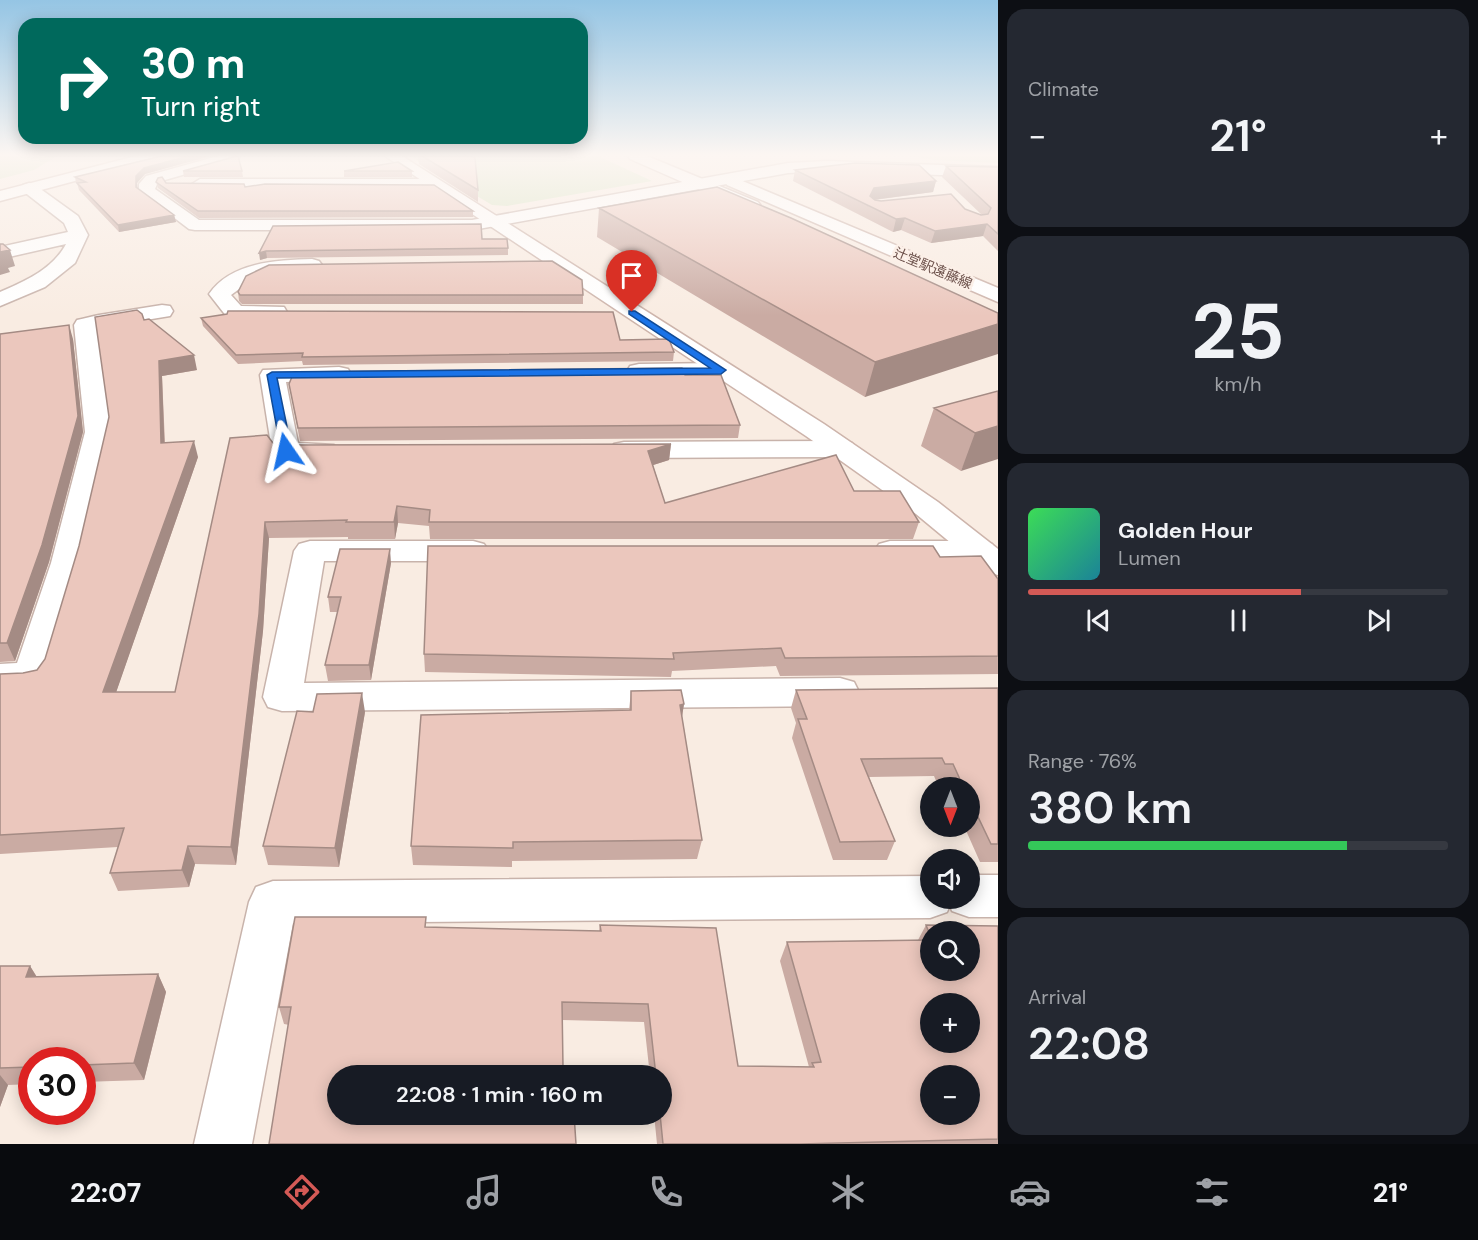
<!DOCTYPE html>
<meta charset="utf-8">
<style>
body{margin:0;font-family:"DM Sans","Noto Sans JP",sans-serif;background:#242831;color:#f1f3f6;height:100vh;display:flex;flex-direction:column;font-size:22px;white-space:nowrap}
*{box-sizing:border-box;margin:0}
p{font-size:20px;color:#9ea1a6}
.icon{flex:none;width:33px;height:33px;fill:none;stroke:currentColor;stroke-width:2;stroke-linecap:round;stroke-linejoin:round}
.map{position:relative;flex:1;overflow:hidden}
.details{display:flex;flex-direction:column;gap:9px;padding:9px;background:#0d0f14;width:480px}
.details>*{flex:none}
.banner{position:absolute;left:18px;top:18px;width:570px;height:126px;border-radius:18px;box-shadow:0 3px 15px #0003;background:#00695c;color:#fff;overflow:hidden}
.needle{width:39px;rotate:180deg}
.buttons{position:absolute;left:920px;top:777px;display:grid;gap:12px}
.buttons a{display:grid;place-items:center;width:60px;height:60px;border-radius:50%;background:#171b24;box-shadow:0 3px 15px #0003;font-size:30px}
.speed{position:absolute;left:18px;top:1047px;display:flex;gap:12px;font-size:30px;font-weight:700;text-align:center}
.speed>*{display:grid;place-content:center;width:78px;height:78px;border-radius:50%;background:#171b24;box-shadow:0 3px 15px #0003;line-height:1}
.speed .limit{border:9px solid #d22;background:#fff;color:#111}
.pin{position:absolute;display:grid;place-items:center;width:51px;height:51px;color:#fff;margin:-62px -26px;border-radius:50% 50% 50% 0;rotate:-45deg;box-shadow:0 0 6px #0007}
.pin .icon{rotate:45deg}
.me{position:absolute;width:66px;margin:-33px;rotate:349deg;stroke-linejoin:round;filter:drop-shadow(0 0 4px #0008)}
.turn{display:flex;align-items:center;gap:21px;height:126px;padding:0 24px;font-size:27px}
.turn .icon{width:78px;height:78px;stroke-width:2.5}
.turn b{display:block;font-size:42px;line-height:51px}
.big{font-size:45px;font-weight:600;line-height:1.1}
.details .widget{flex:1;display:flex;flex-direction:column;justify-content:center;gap:9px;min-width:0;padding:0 21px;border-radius:18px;background:#242831}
.details .dial{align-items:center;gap:0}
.dial b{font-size:78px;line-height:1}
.song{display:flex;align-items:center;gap:18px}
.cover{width:72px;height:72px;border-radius:9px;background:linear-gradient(135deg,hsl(130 70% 55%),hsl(190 70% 35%))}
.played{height:6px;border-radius:3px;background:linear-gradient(90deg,#d45a56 65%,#363941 65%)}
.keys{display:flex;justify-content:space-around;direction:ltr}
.heat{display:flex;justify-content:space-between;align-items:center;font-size:33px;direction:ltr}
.charge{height:9px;border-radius:4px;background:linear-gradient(90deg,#34c759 76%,#363941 0)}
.trip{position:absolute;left:327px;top:1065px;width:345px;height:60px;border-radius:30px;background:#171b24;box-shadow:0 3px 15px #0003;font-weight:600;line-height:60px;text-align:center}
.tabs{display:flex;height:96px;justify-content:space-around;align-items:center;background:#090b0e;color:#9ea1a6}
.tabs .icon{width:42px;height:42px}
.tabs .selected{color:#d45a56}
.tabs b{font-size:27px;color:#f1f3f6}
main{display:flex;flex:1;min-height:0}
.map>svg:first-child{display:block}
.green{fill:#d7e4c3}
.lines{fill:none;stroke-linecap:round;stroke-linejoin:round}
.street-casing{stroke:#c8b3ab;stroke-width:3}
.secondary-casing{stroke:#cdb4ab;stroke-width:3}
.street{fill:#fff;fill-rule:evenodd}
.secondary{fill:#fff;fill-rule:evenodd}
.wall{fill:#caaba3;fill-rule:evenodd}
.shaded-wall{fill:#a48b84}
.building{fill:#ebc7bd;stroke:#a48b84;stroke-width:1.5;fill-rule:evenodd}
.route{fill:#1a73e8;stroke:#114b97;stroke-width:1.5}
.labels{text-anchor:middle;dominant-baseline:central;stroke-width:5;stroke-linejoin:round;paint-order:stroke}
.far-street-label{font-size:14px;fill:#6d524c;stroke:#fcf0e8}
</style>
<main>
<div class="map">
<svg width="998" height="1144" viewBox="0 0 998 1144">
<rect width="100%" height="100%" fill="#f9ece2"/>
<path class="green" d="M0 156H57L34 170 0 179Z
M410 156H598L652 181 507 206 492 205Z
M911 156H998V163L935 160Z"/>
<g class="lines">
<g class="street-casing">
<path id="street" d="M218 156H240L238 159 158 182 155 189 199 220H472L788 163 827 161 998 167V177L827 171 788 173 473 230H195L189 229 139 191V184L146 176Z
M200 179H435L443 184 435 189 194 187 192 184Z
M29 183 35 185 78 216 88 235 75 263 45 287 0 306V292C25 281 53 269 66 244L0 259V247L68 232 64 223 23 191 21 188 23 185Z
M312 259 319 261 322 265 319 269 267 274 250 281 231 295 241 306 284 307 287 312 284 317 276 318 227 317 209 294C231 262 277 260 312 259Z
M162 305 170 306 173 311 170 316 97 328 111 432 83 563 50 676 44 686 31 689 0 690V664L17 663 51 563 85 432 74 325 77 320C85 318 91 317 99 315Z
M721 363 730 365 733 370 730 375 721 377 639 378 630 376 627 371 630 366 639 364Z
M339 367 348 369 351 374 348 379 286 382 298 443 334 445 338 451 334 457C316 461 294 461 276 457L272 451 260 375 263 370Z
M842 441 852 443 856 449 852 455 842 457 624 458 614 456 610 450 614 444 624 442Z
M310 541H473L484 544 489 551 484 558 473 561H324L304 683 840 678 854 682 859 692 854 702 840 706 282 711 268 707 263 697 294 551 299 544Z
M890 541H981L992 544 997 551 992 558 981 561H890L879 558 874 551 879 544Z
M969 875H998V917H969L952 911 950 905 947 912 930 918 293 923 252 1144H194L249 902 256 887 273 881 930 876V898H969Z"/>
</g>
<g class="secondary-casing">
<path id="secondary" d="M136 156H159L157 159 0 201V191Z
M385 156H402L824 424 938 502 998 549V575L986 572 916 514 806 436Z
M628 156H647L758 202 761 206 758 210H746L630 159Z
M733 177 998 288V302L727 185 725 182 727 179Z"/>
</g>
<use href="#street" class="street"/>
<use href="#secondary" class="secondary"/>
</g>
<path class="wall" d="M159 156H211L145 174 137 183V188L174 215 176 222 119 232 79 190 77 183H76L75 177Z
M418 156H471L478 190V202L419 164Z
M946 166 998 167V251L983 236 931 243 901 230 893 232 793 181 795 170 936 181 933 192 874 200H875L965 209 981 215H982L942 177Z
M183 171H242L243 177H184Z
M344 171H412V177H344Z
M156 182 245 187 473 211V217L199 218 158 188Z
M599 208 998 313 865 397 597 237Z
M273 226 482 239 508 248V255L267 258 260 260Z
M238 292 583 295V304H242L239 301Z
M201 318 620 340 674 352 673 361 303 365 302 361 238 364 203 326Z
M144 320 197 370 162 376 165 443 198 457 116 692H175L273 443 283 445 671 444 669 460 653 465 665 503 854 491 919 522 913 539H430L429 526 398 523 395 539H348V537L269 538 263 631 236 865 195 864 189 887 118 891 110 873 118 847 0 854V674L23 673 37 670 45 659 79 546Z
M0 334 73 339 83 432 49 562 15 661 0 662Z
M685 375 740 425 738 438 300 441 289 384Z
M998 391 961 471 921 446 934 408Z
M940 557 998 579V674L780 676 776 666 672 671 671 677 425 672 424 654Z
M391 563 371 680 328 681 325 665 338 612H330L328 597Z
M998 688V862H980L964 826H969V788H947L945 782 937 783 934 776 869 777 895 841 887 860H833L792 738 796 723 791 708 796 690Z
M631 691 684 704 682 716 702 840 697 859 512 861V867L413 865 411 846 629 711Z
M365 712 339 867 268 865 263 846Z
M600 925 738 1066 809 1067 780 961 787 942 918 940 926 925 998 926V1144H657L654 1114H662V1076H650L644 1022 562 1020 563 1066 572 1076 284 1024 279 1007 427 927 599 931ZM930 932 969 970H930Z
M0 966H30L37 977 158 974 166 992 144 1080 82 1082V1060H32V1084L8 1085 0 1107Z"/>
<path class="shaded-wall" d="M189 156H211L145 174 137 183 138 193 136 187V176L144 168Z
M936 181 933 192 872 200 867 207 870 196 874 188Z
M174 215 176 222 119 232 118 225Z
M905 218 901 230 893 232 896 219Z
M987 224 983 236 931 243 935 231Z
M10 250 15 266 8 268 10 272 0 275V252Z
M266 251 267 258 260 260 259 253Z
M998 324V354L865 397 875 362Z
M69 325 73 339 83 432 49 562 15 661 7 643Z
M194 355 197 370 162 376 165 459 161 443 159 361Z
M998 426V459L961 471 975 433Z
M194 441 198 457 110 710 103 692Z
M671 444 669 460 647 467 648 451Z
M397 506 398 523 395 539 394 522Z
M265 522 269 538 263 631 236 865 231 847Z
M390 549 391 563 371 680 369 665Z
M362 693 365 712 339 867 335 848Z
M684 704 681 723 680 705Z
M188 846 195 864 189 887 182 870Z
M30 966 41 984 26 977Z
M158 974 166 992 144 1080 134 1063Z
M0 1075 8 1085 0 1107Z"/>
<path class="building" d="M162 156H189L144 168 136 176V187L174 215 118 225 77 183 86 182 75 177Z
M238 156 242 171H183L237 156Z
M422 156H471L475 158 478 190Z
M398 162 412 171H344Z
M855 163 919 165 936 181 874 188 870 196 875 200 881 201 951 194 965 209 981 215 988 214 991 208 946 166 998 167V234L987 224 935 231 905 218 896 219 795 170Z
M162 177 166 183 244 184 245 187 265 184 434 185 473 211H198L156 182 158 178Z
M717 187 791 218 998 313V324L875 362 599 208Z
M481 224 482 239H507L508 248 266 251 259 253 273 226Z
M0 244H3L10 250 0 252Z
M552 261 582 280 583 295H240L238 292 246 276 269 265Z
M137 310 142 314 144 320 149 319 194 355 159 361 161 443 194 441 103 692H175L230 438 267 435 273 443 283 445 671 444 648 451 665 503 836 455 854 491H900L919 522H429L430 510 397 506 394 522H346L347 520 265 522 259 614 231 847 188 846 182 870 110 873 124 828 0 835V674L23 673 37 670 45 659 79 546 109 417 95 317Z
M228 311 613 312 620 340 669 339 674 352 302 357 303 353 236 355 201 318 227 314Z
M69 325 78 416 42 545 7 643H0V334Z
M682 368 685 375H721L740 425 298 428 289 384 294 372Z
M998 391V426L975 433 934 408Z
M428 546H933L940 557 981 556 998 579V656L785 658 781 648 673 653 674 659 424 654Z
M340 549H390L369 665H325L341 597H328Z
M998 688V844H991L969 798V788H964L953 764H945L942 758 861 759 895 841 840 842 798 719H807L796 690Z
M681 690 684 704 680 705 702 840 513 842V848L411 846 421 715 631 710V691Z
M362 693 335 848 263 846 297 711 313 712 317 694Z
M295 917H426L425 927 601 931 600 925 716 928 738 1066 814 1067 812 1063 821 1062 787 942 930 940V970H969V932H930V935L926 925 998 926V1139L800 1144H663L660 1114H662V1076H656L648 1004 562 1002 563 1066H572V1076H338V1114H574L576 1144H269L291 1007H279ZM930 1004H969V1042H930ZM930 1076H969V1114H930Z
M0 966H30L26 977 158 974 134 1063 82 1065V1060H32V1067L0 1068Z"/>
<linearGradient id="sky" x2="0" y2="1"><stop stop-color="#95c5e4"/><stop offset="0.49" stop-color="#fcf6f2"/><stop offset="1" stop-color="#fcf6f2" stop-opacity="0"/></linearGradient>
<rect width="998" height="316" fill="url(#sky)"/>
<path class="route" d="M629 311H635L726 370 721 374 277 378 292 451 286 455 281 451 267 375 272 372 710 368 629 314Z"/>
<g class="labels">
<g class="far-street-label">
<text transform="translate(933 268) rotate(23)">辻堂駅遠藤線</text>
</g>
</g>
</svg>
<div class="buttons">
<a><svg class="needle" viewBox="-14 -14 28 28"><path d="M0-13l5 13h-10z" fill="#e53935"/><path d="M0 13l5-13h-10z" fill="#9ea1a6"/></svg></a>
<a><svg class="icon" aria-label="sound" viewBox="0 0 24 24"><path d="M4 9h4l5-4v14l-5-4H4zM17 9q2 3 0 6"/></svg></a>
<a><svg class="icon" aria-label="search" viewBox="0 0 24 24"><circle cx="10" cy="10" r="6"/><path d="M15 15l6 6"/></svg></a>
<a>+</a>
<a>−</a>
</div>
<div class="speed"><div class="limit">30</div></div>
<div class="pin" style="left:632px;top:312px;background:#d93025"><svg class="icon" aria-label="arrive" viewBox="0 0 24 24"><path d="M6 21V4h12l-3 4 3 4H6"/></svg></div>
<svg class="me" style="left:286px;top:451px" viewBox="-20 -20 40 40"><path d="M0-17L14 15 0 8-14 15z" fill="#1a73e8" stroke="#fff" stroke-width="4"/></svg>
<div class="trip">22:08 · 1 min · 160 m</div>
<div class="banner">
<div class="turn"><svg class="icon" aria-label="right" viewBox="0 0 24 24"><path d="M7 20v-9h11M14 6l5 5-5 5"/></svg><div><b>30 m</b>Turn right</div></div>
</div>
</div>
<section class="details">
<div class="widget"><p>Climate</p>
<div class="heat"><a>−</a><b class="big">21°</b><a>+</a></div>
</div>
<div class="widget dial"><b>25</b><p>km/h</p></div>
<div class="widget">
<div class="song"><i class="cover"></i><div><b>Golden Hour</b><p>Lumen</p></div></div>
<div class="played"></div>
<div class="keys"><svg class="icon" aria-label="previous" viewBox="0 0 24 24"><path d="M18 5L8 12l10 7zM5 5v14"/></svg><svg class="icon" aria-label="pause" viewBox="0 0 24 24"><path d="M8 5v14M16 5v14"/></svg><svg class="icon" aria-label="next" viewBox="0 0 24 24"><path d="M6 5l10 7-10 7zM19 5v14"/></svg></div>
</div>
<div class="widget"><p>Range · 76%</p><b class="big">380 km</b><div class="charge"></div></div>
<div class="widget"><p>Arrival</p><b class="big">22:08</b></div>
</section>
</main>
<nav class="tabs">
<b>22:07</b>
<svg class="icon selected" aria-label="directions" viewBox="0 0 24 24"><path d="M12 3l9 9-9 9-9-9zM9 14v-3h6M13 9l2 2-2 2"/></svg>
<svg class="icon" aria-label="music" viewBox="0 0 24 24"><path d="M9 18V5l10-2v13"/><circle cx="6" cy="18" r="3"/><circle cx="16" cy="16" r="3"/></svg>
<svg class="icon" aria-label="phone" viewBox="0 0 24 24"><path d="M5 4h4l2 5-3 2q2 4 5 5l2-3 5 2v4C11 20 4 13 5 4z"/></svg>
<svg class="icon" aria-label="climate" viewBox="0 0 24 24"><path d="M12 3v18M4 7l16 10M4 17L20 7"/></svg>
<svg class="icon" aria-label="car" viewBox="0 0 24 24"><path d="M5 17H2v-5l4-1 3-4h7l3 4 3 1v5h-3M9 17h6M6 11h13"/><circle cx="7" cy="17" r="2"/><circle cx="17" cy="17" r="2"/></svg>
<svg class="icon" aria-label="filters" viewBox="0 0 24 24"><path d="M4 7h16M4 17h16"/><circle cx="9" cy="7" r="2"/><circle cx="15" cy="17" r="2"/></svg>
<b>21°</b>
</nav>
